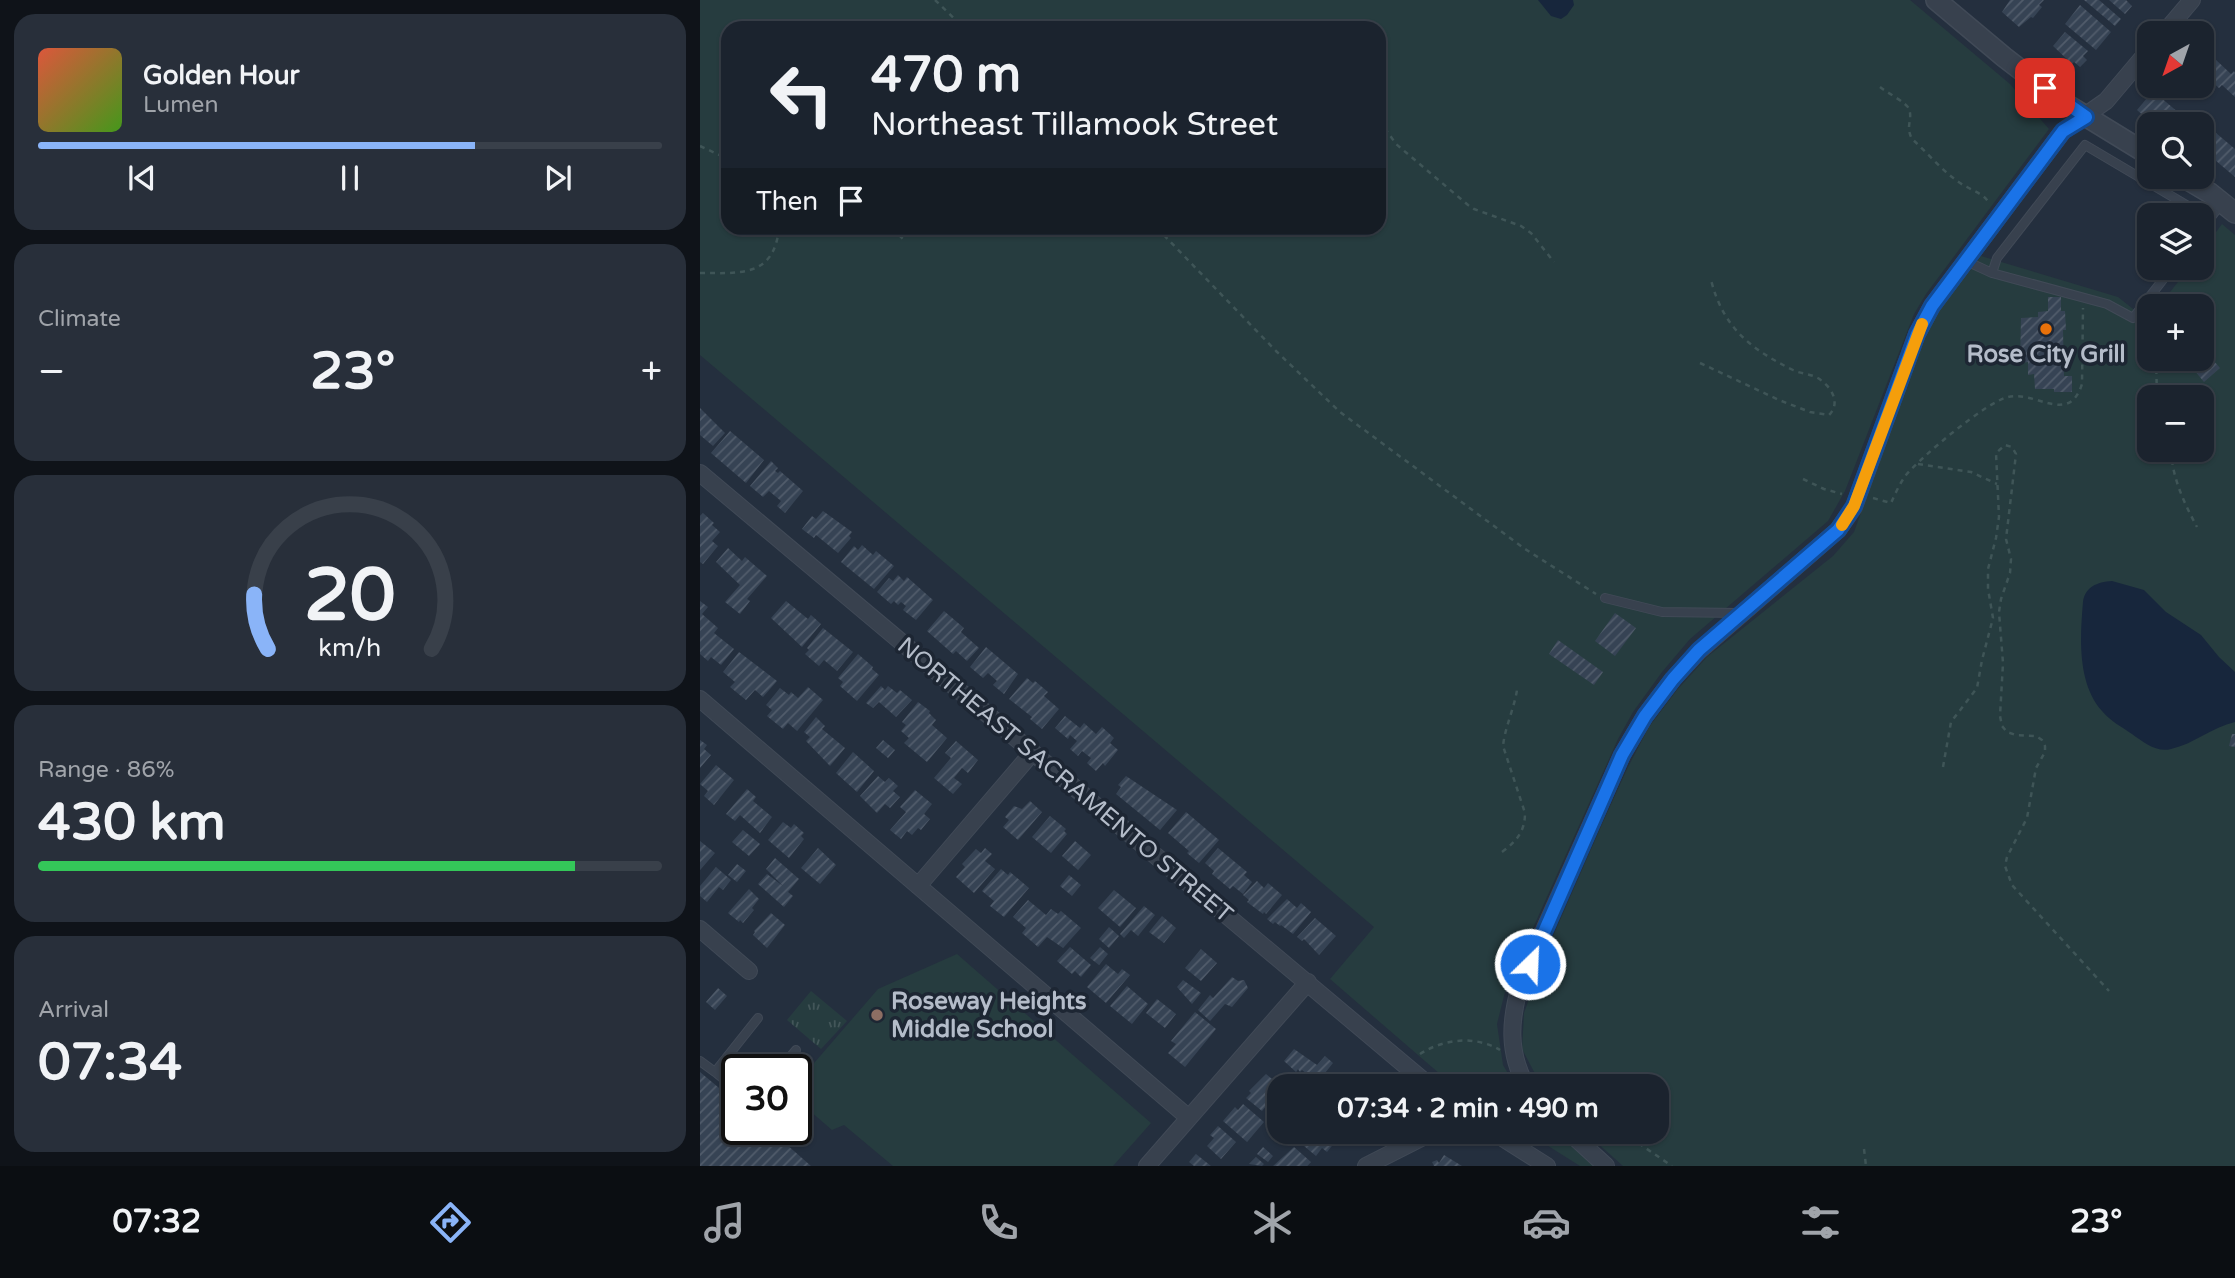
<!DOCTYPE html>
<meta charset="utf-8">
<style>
body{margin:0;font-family:"Varela Round",sans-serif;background:#282f3a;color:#f1f3f6;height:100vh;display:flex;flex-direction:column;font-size:26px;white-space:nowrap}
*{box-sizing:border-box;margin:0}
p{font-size:23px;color:#a0a4aa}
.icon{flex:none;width:38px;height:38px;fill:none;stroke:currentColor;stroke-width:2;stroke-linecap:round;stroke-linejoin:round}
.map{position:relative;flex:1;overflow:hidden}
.panel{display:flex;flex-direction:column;gap:14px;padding:14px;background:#0f1319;width:700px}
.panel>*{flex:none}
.top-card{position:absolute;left:21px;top:21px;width:665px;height:214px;border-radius:21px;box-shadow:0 2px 5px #0004,0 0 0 2px #39404a;background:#1b232e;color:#f1f3f6;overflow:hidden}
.needle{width:46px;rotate:220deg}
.tools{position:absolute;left:1437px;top:21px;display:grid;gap:14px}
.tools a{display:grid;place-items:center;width:77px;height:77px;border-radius:14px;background:#1b232e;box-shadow:0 2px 5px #0004,0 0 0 2px #39404a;font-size:35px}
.speed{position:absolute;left:21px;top:1054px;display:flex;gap:14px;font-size:35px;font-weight:700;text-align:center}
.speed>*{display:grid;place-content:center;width:91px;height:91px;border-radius:50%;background:#1b232e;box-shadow:0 2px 5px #0004,0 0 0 2px #39404a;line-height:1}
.speed .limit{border:4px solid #111;border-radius:10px;background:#fff;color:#111}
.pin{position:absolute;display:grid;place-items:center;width:60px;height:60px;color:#fff;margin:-30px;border-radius:14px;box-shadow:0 4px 10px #0006}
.me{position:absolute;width:77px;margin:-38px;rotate:24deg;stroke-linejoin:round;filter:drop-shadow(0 0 5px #0008)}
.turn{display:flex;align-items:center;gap:24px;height:147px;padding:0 35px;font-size:32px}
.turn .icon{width:91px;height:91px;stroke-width:2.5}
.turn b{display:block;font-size:49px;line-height:60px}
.then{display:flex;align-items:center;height:66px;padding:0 35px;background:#0003;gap:14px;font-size:26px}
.big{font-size:52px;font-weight:700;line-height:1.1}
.panel .card{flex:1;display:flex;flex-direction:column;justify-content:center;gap:10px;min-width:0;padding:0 24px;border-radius:21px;background:#282f3a}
.panel .dial{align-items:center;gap:0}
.dial svg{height:182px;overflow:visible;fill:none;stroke:#39404a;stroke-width:7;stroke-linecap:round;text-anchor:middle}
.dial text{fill:#f1f3f6;stroke:none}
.song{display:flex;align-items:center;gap:21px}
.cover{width:84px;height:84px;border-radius:10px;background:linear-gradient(135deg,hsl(10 70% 55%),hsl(100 70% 35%))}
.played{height:7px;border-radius:4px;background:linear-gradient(90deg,#8ab4f8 70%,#39404a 70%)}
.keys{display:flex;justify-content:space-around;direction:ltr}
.heat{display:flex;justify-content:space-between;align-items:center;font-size:38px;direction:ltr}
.charge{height:10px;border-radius:5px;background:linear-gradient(90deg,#34c759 86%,#39404a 0)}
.trip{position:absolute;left:567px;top:1074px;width:402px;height:70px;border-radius:21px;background:#1b232e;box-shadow:0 2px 5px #0004,0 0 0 2px #39404a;font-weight:700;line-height:70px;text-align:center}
.dock{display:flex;height:112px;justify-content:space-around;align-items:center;background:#0b0e12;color:#a0a4aa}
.dock .icon{width:49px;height:49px}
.dock .on{color:#8ab4f8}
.dock b{font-size:32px;color:#f1f3f6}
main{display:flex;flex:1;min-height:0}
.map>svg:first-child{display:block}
.grass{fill:#263c3f;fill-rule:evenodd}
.park{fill:url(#park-tufts)}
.water{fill:#17263c}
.building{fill:url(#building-hatch)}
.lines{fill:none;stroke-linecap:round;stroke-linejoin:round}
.service-casing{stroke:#414a57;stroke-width:10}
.minor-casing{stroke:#414a57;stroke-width:18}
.tertiary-casing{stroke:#414a57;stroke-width:22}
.path{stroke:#3f5557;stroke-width:2.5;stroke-dasharray:5 5;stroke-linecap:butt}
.service{stroke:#38414e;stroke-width:8}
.minor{stroke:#38414e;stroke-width:16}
.tertiary{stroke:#38414e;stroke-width:19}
.route-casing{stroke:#114b97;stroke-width:18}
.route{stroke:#1a73e8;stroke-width:12}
.slow{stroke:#f59e0b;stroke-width:12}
.food-dot{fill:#e8710a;stroke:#1d2633;stroke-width:2.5}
.education-dot{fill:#8d6e63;stroke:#1d2633;stroke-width:2.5}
.labels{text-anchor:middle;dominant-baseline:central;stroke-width:7;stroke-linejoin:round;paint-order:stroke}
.poi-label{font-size:24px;font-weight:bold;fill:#b4bcc9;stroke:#1d2633}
.street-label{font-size:24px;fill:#b4bcc9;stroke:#1d2633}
</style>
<main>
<section class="panel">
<div class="card">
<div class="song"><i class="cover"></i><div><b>Golden Hour</b><p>Lumen</p></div></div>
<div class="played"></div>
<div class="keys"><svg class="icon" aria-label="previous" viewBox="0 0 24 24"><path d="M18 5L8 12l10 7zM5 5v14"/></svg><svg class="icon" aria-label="pause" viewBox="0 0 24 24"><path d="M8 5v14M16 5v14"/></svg><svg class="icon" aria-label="next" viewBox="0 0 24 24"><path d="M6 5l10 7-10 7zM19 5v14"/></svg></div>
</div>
<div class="card"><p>Climate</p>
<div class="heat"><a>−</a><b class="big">23°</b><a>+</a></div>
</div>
<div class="card dial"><svg viewBox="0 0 100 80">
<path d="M14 69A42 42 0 1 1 86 69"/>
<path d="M14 69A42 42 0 0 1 8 45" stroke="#8ab4f8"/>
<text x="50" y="56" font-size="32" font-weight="700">20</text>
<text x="50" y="72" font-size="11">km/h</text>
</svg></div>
<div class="card"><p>Range · 86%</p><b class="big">430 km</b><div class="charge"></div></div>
<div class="card"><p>Arrival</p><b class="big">07:34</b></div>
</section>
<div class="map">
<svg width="1535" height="1166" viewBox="0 0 1535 1166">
<defs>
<pattern id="park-tufts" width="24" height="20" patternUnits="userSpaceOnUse" patternTransform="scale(1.75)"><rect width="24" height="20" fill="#263c3f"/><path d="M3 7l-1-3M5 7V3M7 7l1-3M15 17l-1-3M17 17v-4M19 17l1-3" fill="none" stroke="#435659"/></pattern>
<pattern id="building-hatch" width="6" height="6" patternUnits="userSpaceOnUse" patternTransform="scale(1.75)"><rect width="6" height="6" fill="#364354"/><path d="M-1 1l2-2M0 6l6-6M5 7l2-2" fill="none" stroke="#515c6b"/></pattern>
</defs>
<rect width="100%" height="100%" fill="#242f3e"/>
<path class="grass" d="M0 0H1210L1310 84 1349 129 1226 294 1214 314 1145 491 1128 521 990 639 962 672 933 712 918 739 806 988 797 1024 803 1065 816 1087H755L630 979 674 927 0 355ZM28 28H679V228H28Z
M1522 224 1535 235V1166H923L885 1132H957V1087H842L822 1049 824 1013 846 952 903 822 928 767 949 727 977 690 1007 657 1133 556 1154 532 1226 335 1237 313 1281 256 1418 297 1447 320 1449 318V359H1502V306H1459L1489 268H1502V251ZM1449 397H1502V450H1449Z
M257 954 451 1123 413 1166H193L144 1125 132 1130 96 1099V1084L178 989Z
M826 1132H859L896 1166H880Z"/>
<path class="park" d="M111 991 147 1021 121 1049 87 1020Z"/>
<path class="water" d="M838 0H873L874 5 867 15 861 19 851 16Z
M1412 581 1444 590 1466 612 1501 635 1519 657 1535 672V722C1512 727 1494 744 1471 749 1457 753 1443 742 1432 734 1422 727 1410 721 1402 711 1377 683 1380 637 1383 602 1385 587 1397 582 1412 581Z"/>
<path class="building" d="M1310 0H1344L1339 5 1342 7 1333 18 1331 17 1319 27 1302 12Z
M1384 0H1399L1421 19 1415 26Z
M1409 0H1426L1432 6 1425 14Z
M1380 5 1411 32 1396 50 1365 24Z
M1365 32 1388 51 1383 56 1387 60 1380 67 1374 62 1372 64 1353 46Z
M1515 59 1531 74 1534 71 1535 73V97L1522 85 1519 88 1503 74 1502 75V62L1508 68Z
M1453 91 1492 124H1459L1450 116 1447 119 1437 110Z
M1516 133 1535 149V177L1515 160 1511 164 1502 155V150Z
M1348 297H1361V311H1365L1366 330H1363L1364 376H1372V392H1354V389H1335L1334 374 1328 375V362L1320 363 1321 318 1338 317V312L1348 311Z
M1502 347 1520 368 1504 382 1485 359H1502Z
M0 408 25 433 13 446 0 435Z
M30 431 64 460 46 483 11 453Z
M71 461 78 468 75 471 78 473 80 471 103 491 85 513 77 506 81 501 69 491 63 497 50 486Z
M123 511 152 532 149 536 151 538 138 553 116 535 114 538 102 529 112 516 116 519Z
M3 513 14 523 12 525 20 532 12 541 18 546 3 564 0 562V516Z
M162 545 173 555 176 551 194 566 174 589 141 562 154 546 158 550Z
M28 548 42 561 45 557 67 576 47 599 50 601 40 614 25 602 40 585 16 562Z
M198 575 204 581 207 577 233 600 216 620 203 610 206 606 201 602 198 605 194 601 191 604 177 592 189 578 193 581Z
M0 601 8 607 2 614 18 628 14 633 34 649 21 665 11 657 8 661 0 654Z
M86 601 108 619 111 615 121 624 102 647 71 618Z
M244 611 264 628 261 632 279 648 267 661 256 651 253 654 227 631Z
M915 613 936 628 915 656 895 641Z
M123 628 153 652 137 671 124 660 119 666 105 654 109 650 107 648Z
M858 640 903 672 894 685 849 654Z
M286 647 318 674 304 694 293 685 297 681 288 673 283 678 270 667Z
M39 652 77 681 63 697 55 690 46 700 30 687 35 682 23 672Z
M158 654 173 667 172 669 179 675 157 701 140 686 143 682 138 678Z
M327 678 333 683 335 681 348 692 344 696 359 709 342 729 330 719 332 717 309 699Z
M181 686 185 690 188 686 197 693 200 690 212 700 196 717 179 702 173 708 166 703Z
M108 687 123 700 97 731 88 723 83 729 67 716 72 710 66 705 80 688 89 695 91 692 98 698Z
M218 702 230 711 229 713 236 720 232 725 247 738 227 762 204 743 209 738 201 731 206 725 202 722Z
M365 716 380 728 384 723 396 734 402 727 414 738 410 743 418 750 405 766 403 763 396 771 387 763 391 758 382 751 378 756 370 749 377 741 370 735 368 739 355 728Z
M116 717 125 726 122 729 145 748 130 766 106 741 110 737 104 732Z
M1532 734H1535V747L1529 746Z
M0 740 7 745 4 749 11 755 0 768Z
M183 740 195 750 188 758 176 748Z
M256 741 278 760 268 773 262 768 254 778 262 784 253 794 234 778 251 758 245 753Z
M153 752 174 771 157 792 136 773Z
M16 765 34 780 14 805 4 796 8 791 0 784Z
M178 776 185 782 189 778 198 786 193 791 200 797 190 808 185 804 177 813 160 796Z
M426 776 477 810 460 830 416 794 421 787 418 785Z
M47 789 56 797 53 801 72 817 60 833 40 815 35 821 26 814Z
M215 790 232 804 224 814 230 819 221 830 218 828 212 835 207 831 201 839 190 830 206 812 200 807Z
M330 801 342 812 318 840 303 827 309 820 305 817 314 806 322 809Z
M486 812 519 840 499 863 487 853 489 851 468 833Z
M350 816 366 829 364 831 367 834 351 853 332 837Z
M83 822 91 828 94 824 104 833 101 836 104 839 89 858 68 840Z
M43 830 60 844 49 856 32 842Z
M0 841 15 853 0 870Z
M375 841 391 855 378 870 362 856Z
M118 848 136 865 120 884 101 868Z
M285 848 292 854 285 861 295 869 274 893 256 877 265 867 262 864 276 849 281 853Z
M518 848 547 872 544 875 552 882 543 894 533 886 530 889 512 874 514 871 505 863Z
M75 858 99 879 88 892 93 896 84 907 58 884 67 874 83 886 66 869Z
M37 864 46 871 37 882 28 875Z
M16 867 31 880 23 890 19 887 7 902 0 896V886Z
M301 869 308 875 310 872 329 888 304 917 290 906 294 901 282 891Z
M369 875 381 885 372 896 360 886Z
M557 881 564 888 568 883 582 895 566 914 564 912 563 914 547 902 549 900 543 895Z
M49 889 59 899 52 908 54 910 43 923 40 920 39 922 28 913Z
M414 890 436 908 420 927 398 908Z
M587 899 597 908 601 903 611 912 593 934 581 925 580 926 575 922 573 924 567 919Z
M328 900 346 915 351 909 358 914 361 911 381 928 363 948 347 937 338 947 322 933 326 928 313 917Z
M444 906 455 915 438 936 431 930 424 938 420 934Z
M71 913 85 925 67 948 53 935 55 932 54 931Z
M462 916 476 928 464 943 449 932Z
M615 918 636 936 619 955 604 939 602 941 597 937Z
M409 927 419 936 409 948 399 939Z
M370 947 391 965 381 977 375 971 372 974 357 961Z
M400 947 408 954 399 965 390 958Z
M501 949 517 963 501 981 485 968Z
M406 964 418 974 422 969 430 975 406 1003 387 987Z
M532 977 538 981 544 980 548 988 532 1007 525 1004 510 1021 498 1010 510 995 513 998Z
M483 980 501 993 492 1004 477 987Z
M427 986 448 1004 432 1024 410 1006Z
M18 988 27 996 15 1010 6 1002Z
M457 999 476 1014 465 1028 446 1013Z
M495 1012 516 1029 485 1067 468 1053 476 1044 471 1041Z
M594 1049 617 1065 625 1056 633 1063 621 1078 616 1073 612 1078 602 1070 600 1072 598 1069 596 1072 584 1061Z
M0 1072 37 1103V1129H60L74 1141 77 1136 111 1166H0Z
M566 1074 582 1087H579V1091L562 1111 546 1098 551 1093 549 1091Z
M643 1077 651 1084 655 1079 663 1087H633Z
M543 1104 564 1122 547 1142 523 1121 535 1107 538 1110Z
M518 1126 536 1142 521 1159 507 1146 514 1138 510 1135Z
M618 1132H635L640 1136 627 1152 622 1148 616 1156 604 1146Z
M563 1147 573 1156 568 1162 557 1154Z
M594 1147 611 1162 607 1166H573Z
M496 1154 511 1166H494L489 1162Z
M744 1155 762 1166H734L732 1162 737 1160 739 1163Z
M556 1157 564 1164 562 1166 549 1164Z"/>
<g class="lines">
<g class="service-casing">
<path id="service" d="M1502 229 1521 204
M1266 261 1292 273 1407 304 1433 318 1472 268
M1292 273 1297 258 1385 145 1510 219
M905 598 962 612 1039 613
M0 1061 15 1072
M80 1069 96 1050
M37 1090 15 1072 58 1018"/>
</g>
<g class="minor-casing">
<path id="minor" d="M1464 33 1492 0
M0 473 731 1087
M0 699 489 1118
M218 886 332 753
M0 929 49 971
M827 1087C807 1052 810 1019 821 982L922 755 945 716 973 679 999 651 1138 530 1154 507 1217 334 1232 306 1363 131 1406 101 1449 50
M793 1132 847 1166
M869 1132 906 1166
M447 1166 608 982
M666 1166 733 1132"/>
</g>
<g class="tertiary-casing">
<path id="tertiary" d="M1236 0 1304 57 1361 101 1449 155
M1483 177 1510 193 1535 213"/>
</g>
<path class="path" d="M235 0 264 28
M1180 87C1186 92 1207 103 1209 109 1213 120 1205 126 1212 139 1229 154 1247 177 1267 187 1275 192 1284 194 1289 203
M679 120 696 144 768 205 774 209 821 226 831 233 854 262
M0 146 28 159
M192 228 206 242
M457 228 576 351 640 412 825 549 896 594
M0 273C39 273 74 278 79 228
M1439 327 1449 338
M1456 359 1457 397
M1000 363 1079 400 1110 412 1129 415C1140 404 1133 390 1123 382 1114 373 1103 375 1093 370 1050 349 1023 327 1011 280
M1471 450C1472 477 1484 503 1497 527
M1218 464 1271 472 1297 484
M1103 479 1124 489 1142 494
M1173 498 1191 503C1195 494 1200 483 1206 475 1221 457 1286 402 1308 397 1335 390 1369 426 1382 384L1383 308
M1243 767 1251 722 1277 688 1282 660 1293 618 1288 589V569L1296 538 1299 517 1296 453 1305 445 1312 447 1316 454 1306 539 1311 559 1310 573 1301 599 1299 612 1303 663 1300 716 1302 726 1307 732 1316 735 1336 736 1342 740 1345 746V752L1336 768 1327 818 1307 857 1305 866 1312 885 1409 991
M802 852C817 841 825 831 825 813L803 746C805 727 814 709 817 690
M720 1054C743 1039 775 1035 800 1050
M839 1076 853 1087
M922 1132 972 1166
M1164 1149 1166 1166"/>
<use href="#service" class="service"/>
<use href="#minor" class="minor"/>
<use href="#tertiary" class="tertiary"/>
</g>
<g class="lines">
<g class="route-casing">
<path id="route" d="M830 964 922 755 945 716 973 679 999 650 1138 530 1154 506 1217 334 1232 306 1363 131 1386 117 1345 88"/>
</g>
<use href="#route" class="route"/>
<path class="slow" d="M1142 525 1154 506 1222 324"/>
</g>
<circle class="food-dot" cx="1346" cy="329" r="7"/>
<circle class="education-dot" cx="177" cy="1015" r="7"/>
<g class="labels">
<g class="poi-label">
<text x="1346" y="354">Rose City Grill</text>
<text x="191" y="1001" text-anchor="start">Roseway Heights<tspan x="191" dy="28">Middle School</tspan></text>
</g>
<g class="street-label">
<text transform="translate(365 780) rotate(40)">NORTHEAST SACRAMENTO STREET</text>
</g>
</g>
</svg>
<div class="tools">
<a><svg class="needle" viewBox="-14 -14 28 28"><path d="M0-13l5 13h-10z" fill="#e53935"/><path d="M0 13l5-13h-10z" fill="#a0a4aa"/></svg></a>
<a><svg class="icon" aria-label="search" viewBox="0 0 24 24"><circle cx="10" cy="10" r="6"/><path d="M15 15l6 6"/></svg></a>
<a><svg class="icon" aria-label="layers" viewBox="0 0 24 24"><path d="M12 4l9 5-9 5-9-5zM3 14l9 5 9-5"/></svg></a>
<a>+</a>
<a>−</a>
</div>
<div class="speed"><div class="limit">30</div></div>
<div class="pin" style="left:1345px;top:88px;background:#d93025"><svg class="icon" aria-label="arrive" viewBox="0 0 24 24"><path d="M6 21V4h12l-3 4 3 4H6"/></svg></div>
<svg class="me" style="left:830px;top:964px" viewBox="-20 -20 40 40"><circle r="17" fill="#1a73e8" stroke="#fff" stroke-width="3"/><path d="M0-11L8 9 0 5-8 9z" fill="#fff"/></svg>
<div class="trip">07:34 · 2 min · 490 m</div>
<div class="top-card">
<div class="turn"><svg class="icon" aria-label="left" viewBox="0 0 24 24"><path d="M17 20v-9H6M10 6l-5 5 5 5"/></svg><div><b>470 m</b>Northeast Tillamook Street</div></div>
<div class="then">Then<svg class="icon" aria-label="arrive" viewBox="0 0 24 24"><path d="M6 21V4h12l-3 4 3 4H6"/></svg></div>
</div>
</div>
</main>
<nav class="dock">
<b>07:32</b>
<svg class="icon on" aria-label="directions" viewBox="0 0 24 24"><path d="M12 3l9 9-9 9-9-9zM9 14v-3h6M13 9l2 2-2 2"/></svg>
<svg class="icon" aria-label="music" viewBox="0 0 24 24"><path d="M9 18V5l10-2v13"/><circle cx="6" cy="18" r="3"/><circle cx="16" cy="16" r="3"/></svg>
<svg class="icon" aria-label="phone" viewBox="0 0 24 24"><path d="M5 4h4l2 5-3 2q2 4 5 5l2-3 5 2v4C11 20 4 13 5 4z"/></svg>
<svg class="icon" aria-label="climate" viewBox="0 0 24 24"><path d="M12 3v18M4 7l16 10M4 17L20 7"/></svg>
<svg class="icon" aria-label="car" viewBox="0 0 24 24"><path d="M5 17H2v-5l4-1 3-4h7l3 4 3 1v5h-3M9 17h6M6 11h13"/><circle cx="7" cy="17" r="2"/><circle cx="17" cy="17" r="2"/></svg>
<svg class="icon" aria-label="filters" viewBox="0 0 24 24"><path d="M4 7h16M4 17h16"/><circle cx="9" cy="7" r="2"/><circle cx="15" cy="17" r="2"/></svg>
<b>23°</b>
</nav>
